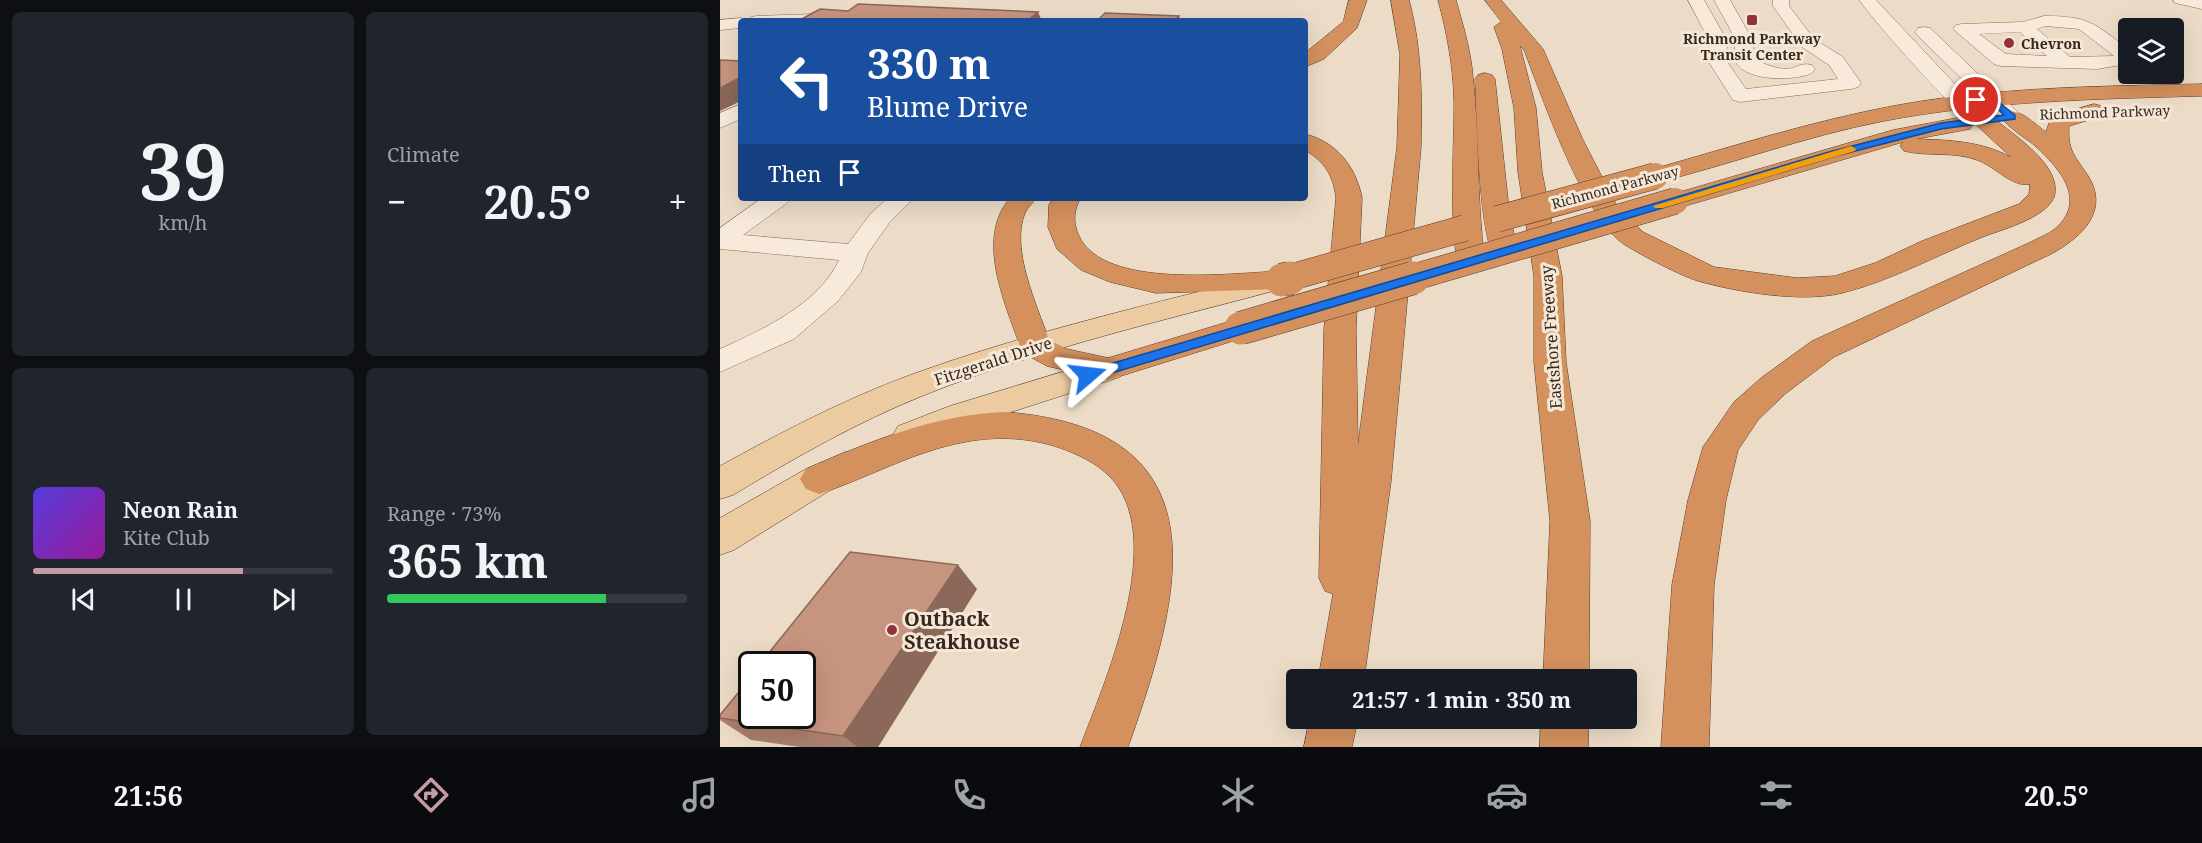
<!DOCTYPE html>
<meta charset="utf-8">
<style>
body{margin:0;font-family:"Noto Serif",serif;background:#20242c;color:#f1f3f6;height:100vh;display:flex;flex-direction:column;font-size:22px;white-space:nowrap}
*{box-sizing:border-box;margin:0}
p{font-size:20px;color:#9ea1a6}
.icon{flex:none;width:33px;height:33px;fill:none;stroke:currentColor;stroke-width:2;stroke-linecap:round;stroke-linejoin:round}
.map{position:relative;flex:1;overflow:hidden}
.details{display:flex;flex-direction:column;gap:12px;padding:12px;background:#0d0f14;width:720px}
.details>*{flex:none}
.guide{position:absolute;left:18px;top:18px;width:570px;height:183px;border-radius:6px;box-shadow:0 6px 24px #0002;background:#1a4fa0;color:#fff;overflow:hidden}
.fabs{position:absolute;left:1398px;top:18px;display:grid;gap:12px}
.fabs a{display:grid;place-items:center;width:66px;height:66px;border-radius:6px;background:#171b24;box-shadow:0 6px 24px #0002;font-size:30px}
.speed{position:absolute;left:18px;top:651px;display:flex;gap:12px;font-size:30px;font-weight:700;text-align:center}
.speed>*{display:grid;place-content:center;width:78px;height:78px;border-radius:50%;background:#171b24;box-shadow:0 6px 24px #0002;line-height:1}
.speed .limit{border:3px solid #111;border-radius:9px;background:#fff;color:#111}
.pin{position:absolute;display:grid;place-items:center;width:51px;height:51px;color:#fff;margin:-26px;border:3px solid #fff;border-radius:50%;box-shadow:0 2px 6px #0007}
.me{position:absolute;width:66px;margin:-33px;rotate:73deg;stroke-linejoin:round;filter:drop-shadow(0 0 4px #0008)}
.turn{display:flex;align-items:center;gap:21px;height:126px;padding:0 30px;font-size:27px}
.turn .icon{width:78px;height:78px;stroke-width:2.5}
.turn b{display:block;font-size:42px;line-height:51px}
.then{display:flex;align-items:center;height:57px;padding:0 30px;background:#0003;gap:12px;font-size:22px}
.big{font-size:45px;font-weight:700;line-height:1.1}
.details .tile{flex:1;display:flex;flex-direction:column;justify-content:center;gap:9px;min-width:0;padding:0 21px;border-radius:9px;background:#20242c}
.details .dial{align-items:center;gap:0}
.dial b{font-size:78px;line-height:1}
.song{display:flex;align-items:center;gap:18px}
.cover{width:72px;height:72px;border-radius:9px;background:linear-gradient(135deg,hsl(250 70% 55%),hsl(300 70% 35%))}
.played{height:6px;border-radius:3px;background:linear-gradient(90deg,#c69ca3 70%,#363941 70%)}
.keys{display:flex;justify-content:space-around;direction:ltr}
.heat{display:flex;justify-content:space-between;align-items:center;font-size:33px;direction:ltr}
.charge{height:9px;border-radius:4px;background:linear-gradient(90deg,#34c759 73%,#363941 0)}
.details .tiles{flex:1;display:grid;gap:12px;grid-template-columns:repeat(2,1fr)}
.trip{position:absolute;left:566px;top:669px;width:351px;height:60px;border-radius:6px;background:#171b24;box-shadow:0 6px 24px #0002;font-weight:700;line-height:60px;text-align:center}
.menu{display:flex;height:96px;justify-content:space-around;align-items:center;background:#090b0e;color:#9ea1a6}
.menu .icon{width:42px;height:42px}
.menu .selected{color:#c69ca3}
.menu b{font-size:27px;color:#f1f3f6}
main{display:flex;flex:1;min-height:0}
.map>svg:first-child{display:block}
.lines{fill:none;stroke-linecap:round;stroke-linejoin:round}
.minor-casing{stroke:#866e5d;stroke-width:1}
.major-casing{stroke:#543d31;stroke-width:1}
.highway-casing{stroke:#543d31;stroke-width:1}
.minor{fill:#f7eada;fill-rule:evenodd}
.major{fill:#eccba1;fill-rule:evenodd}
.highway{fill:#d5915d;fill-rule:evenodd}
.highway-bridge-far1-casing{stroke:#543d31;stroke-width:27;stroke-linecap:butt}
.highway-bridge-casing{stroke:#543d31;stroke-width:34;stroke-linecap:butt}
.highway-bridge-far1{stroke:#d5915d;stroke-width:26}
.highway-bridge{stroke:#d5915d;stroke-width:33}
.wall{fill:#ab7f6d}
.shaded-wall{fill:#8b6859}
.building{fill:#c7947f;stroke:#8b6859;stroke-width:1.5}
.route{fill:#1a73e8;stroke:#114b97;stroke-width:1.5}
.slow{fill:#f59e0b}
.poi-dot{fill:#92313e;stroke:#f4e7d6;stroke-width:2}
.labels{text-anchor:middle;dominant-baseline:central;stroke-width:6;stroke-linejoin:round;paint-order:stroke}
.far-poi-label{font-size:14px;font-weight:bold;fill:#372820;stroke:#f4e7d6}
.far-street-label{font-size:14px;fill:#372820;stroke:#f4e7d6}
.street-label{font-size:16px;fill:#372820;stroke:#f4e7d6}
.near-poi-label{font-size:20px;font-weight:bold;fill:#372820;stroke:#f4e7d6;text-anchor:start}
</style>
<main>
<section class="details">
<div class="tiles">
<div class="tile dial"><b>39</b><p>km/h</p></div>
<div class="tile"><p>Climate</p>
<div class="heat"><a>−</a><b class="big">20.5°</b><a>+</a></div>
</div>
<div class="tile">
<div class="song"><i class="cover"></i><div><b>Neon Rain</b><p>Kite Club</p></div></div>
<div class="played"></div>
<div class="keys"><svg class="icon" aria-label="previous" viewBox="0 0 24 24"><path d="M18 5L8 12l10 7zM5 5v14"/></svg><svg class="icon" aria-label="pause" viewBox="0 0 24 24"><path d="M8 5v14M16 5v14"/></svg><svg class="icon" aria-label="next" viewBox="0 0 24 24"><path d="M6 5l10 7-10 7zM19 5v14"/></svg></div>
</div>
<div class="tile"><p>Range · 73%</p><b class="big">365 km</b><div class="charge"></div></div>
</div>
</section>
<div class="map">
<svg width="1482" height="747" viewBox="0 0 1482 747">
<rect width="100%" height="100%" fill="#ecdcc7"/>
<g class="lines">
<g class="minor-casing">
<path id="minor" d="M968 0H984L1009 44 1003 56 1026 89 1118 79 1109 65 1082 47 1053 6V0H1069V6L1094 39 1123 57 1141 83 1138 87 1131 89 1020 102 1013 100 985 56 991 44Z
M994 0H1010L1032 39 1034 58C1045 65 1060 71 1073 68 1080 65 1084 63 1092 65L1095 69 1092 73C1075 81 1026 82 1016 62 1013 55 1016 45 1014 38 1009 25 1000 12 994 0Z
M1139 0H1156L1248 98 1274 121 1271 126C1266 127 1262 128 1257 126 1239 118 1153 20 1139 0Z
M1453 0H1482V9L1455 3Z
M97 14 132 17 135 21H28L31 17 37 16Z
M1324 16C1369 16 1374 23 1408 49V64L1377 69 1281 66 1274 64 1233 29 1236 25 1242 24 1303 22ZM1325 26 1359 29 1394 56 1350 57 1317 29ZM1300 32 1327 56 1286 54 1259 34Z
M21 18 28 21H21V28L0 30V20Z
M1204 27 1210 28 1299 113 1303 117 1299 121 1292 123 1285 121 1198 36 1195 32 1198 28Z
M21 104V119L0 128V113Z
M42 198H70L67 203 23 235 128 244 151 213 168 198H194L169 223 148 253 141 272 118 301 74 339 0 372V349C42 330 99 304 119 260L0 249V228Z"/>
</g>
<g class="major-casing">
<path id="major" d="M562 271 572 274 577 280 572 286C450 319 325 347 207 394 139 421 76 457 13 495L0 499V466C60 433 121 401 185 377 307 332 436 303 562 271Z
M388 358 400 361 404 369 400 377 254 424 191 448 178 444 173 435 178 426 230 406Z
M126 452 139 456 144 466 139 476 112 489 14 550 0 555V518L86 469Z"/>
</g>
<g class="highway-casing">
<path id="highway" d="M629 0H647L637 28 604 59 585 67V53L623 22Z
M671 0H689C702 48 702 97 701 147L671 481 644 680H598L613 594 605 591 599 578 604 329 616 198C613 175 605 162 585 150V134C617 142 636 167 642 198L636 329 638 445 677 147 680 55Z
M718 0H736C742 22 749 44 752 68 760 132 756 197 765 262L761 268 751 270 741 268C727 247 735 131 734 100 733 65 727 33 718 0Z
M765 0H781L823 49 863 140 897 206 923 232 994 267 1077 278 1115 276 1155 263 1202 241 1299 204 1309 194 1310 184C1292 188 1275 166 1257 160 1234 151 1208 157 1184 151L1180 146 1183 142 955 209 946 206 942 201 946 196 1173 130 1242 117 1250 119 1253 124 1250 129 1196 139C1228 140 1263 141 1292 158L1252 121 1255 116 1263 114 1271 116C1292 134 1339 163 1335 193 1332 216 1284 229 1265 236 1217 255 1171 281 1122 293 1082 303 1017 292 978 281 959 275 923 256 905 245 863 218 823 98 804 50L800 46 816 108 822 172 842 276 846 362 870 521 869 680H823L830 521 814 362V276L798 172 794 108 782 49 774 27 781 22Z
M765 73 772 75 775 79 790 219 799 252 795 258 785 260 775 258C758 233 757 115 755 79L758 75Z
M1482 84V96C1375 99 1269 101 1164 121 1086 136 1012 164 935 183L926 181 923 176 926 171C1015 146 1104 117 1196 102 1290 87 1386 86 1482 84Z
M1374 104 1382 106 1385 111 1382 116 1349 126C1347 155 1359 159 1371 181 1388 215 1357 240 1331 254L1114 357 1065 394 1038 420 1018 450 1006 500 994 585 989 747H941L952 585 968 500 983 447 1014 402 1041 378 1092 341 1311 242C1320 237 1332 233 1339 225 1367 196 1335 164 1313 144 1302 136 1289 128 1281 117L1284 112C1301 108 1313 123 1326 132L1331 117Z
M290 198H316C313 203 307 208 305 213 290 248 317 306 329 340L347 349 388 358 521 318 532 321 537 328 532 335 388 380 327 366 305 354 300 346C285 303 255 238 290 198Z
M334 198H361C353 210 353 223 359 236 384 290 513 273 562 271L572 274 577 280 572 286 562 289 436 293 390 282 361 270 337 249 328 227 329 205Z
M285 412C508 429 462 595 408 747H360C385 682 441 553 399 488 389 472 370 460 353 453 319 438 281 435 245 442 194 451 148 478 99 494L86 489 80 479 86 469C149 442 216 414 285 412Z
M590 718H638L632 747H584Z
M821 718H869L868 747H820Z"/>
</g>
<use href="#minor" class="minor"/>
<use href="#major" class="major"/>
<use href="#highway" class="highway"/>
<g class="highway-bridge-far1-casing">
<path id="highway-bridge-far1" d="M777 219 935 176
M565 279 745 228
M688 279 955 201"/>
</g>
<g class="highway-bridge-casing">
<path id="highway-bridge" d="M562 280 570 278
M521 328 693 278"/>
</g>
<use href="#highway-bridge-far1" class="highway-bridge-far1"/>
<use href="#highway-bridge" class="highway-bridge"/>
</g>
<path class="wall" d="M257 589 158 747H80L31 740 0 720V715Z"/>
<path class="shaded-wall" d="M318 12 322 21H307Z
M459 16 461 21H454Z
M21 77V101L0 111V88Z
M238 565 257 589 158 747H138L123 736Z"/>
<path class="building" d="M138 4 318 12 307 21H78L100 9 128 11Z
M385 13 459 16 454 21H377Z
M0 60 21 61V77L0 88Z
M130 552 238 565 123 736 0 718V715L32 676V716H82V664H40Z"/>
<path class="route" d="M1271 96 1295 115V119L1221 129 1116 156 372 379H363L361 375 363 372 1109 152 1221 123 1284 115 1269 101 1256 103 1252 100Z"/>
<path class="slow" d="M1131 146 1136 149 1135 151 943 208H935L933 206Z"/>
<g class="poi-dot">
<rect x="1026" y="14" width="12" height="12" rx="3"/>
<circle cx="1289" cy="43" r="6"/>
<circle cx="172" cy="630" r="6"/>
</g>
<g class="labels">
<g class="far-poi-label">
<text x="1032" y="38">Richmond Parkway<tspan x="1032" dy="16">Transit Center</tspan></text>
<text x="1301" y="43" text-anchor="start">Chevron</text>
</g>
<g class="far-street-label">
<text transform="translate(1385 112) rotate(-2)">Richmond Parkway</text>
<text transform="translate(895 187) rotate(-15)">Richmond Parkway</text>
</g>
<g class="street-label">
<text transform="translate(831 337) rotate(-94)">Eastshore Freeway</text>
<text transform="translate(273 361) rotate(-18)">Fitzgerald Drive</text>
</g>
<g class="near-poi-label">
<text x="184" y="618">Outback<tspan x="184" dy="23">Steakhouse</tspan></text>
</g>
</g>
</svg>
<div class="fabs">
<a><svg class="icon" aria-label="layers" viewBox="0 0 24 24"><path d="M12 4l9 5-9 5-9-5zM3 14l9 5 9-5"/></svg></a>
</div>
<div class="speed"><div class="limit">50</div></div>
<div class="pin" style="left:1256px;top:100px;background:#d93025"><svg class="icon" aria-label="arrive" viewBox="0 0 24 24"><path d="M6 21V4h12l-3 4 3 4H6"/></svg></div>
<svg class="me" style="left:368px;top:375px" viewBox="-20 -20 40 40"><path d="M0-17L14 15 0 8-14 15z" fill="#1a73e8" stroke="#fff" stroke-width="4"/></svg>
<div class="trip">21:57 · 1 min · 350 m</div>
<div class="guide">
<div class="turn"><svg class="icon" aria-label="left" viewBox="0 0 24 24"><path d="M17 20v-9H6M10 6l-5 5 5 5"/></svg><div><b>330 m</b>Blume Drive</div></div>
<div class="then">Then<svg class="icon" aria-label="arrive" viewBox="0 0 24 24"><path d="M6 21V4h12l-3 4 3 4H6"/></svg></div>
</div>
</div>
</main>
<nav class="menu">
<b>21:56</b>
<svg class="icon selected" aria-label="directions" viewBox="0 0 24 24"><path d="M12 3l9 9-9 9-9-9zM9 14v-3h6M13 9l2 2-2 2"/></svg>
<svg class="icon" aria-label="music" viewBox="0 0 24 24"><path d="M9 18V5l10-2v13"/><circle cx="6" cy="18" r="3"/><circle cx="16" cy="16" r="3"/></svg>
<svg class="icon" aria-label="phone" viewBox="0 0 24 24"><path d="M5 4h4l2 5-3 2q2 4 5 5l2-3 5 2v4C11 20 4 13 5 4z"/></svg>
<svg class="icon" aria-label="climate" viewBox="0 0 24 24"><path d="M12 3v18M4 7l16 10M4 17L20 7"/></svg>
<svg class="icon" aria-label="car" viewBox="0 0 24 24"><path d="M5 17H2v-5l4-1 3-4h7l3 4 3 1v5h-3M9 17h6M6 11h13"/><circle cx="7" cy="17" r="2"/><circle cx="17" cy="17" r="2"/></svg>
<svg class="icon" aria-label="filters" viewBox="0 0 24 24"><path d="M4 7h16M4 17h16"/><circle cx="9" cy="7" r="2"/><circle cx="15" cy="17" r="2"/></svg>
<b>20.5°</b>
</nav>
